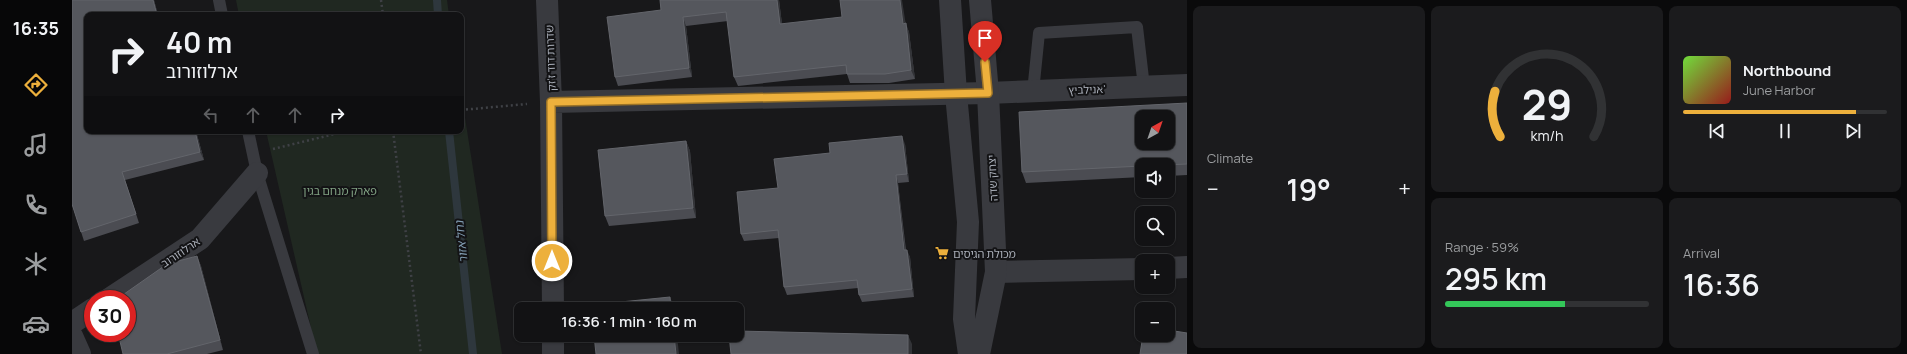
<!DOCTYPE html>
<meta charset="utf-8">
<style>
body{margin:0;font-family:Manrope,"Noto Sans Hebrew",sans-serif;background:#1b1b1d;color:#f1f3f6;height:100vh;display:flex;flex-direction:column;font-size:15px;white-space:nowrap}
*{box-sizing:border-box;margin:0}
p{font-size:13px;color:#9c9ea0}
.icon{flex:none;width:22px;height:22px;fill:none;stroke:currentColor;stroke-width:2;stroke-linecap:round;stroke-linejoin:round}
.map{position:relative;flex:1;overflow:hidden}
.sheet{display:flex;flex-direction:column;gap:6px;padding:6px;background:#0a0a0b;width:720px}
.sheet>*{flex:none}
.guide{position:absolute;left:12px;top:12px;width:380px;height:122px;border-radius:8px;box-shadow:0 1px 3px #0004,0 0 0 1px #313234;background:#121214;color:#f1f3f6;overflow:hidden}
.needle{width:26px;rotate:40deg}
.controls{position:absolute;left:1063px;top:110px;display:grid;gap:8px}
.controls a{display:grid;place-items:center;width:40px;height:40px;border-radius:8px;background:#121214;box-shadow:0 1px 3px #0004,0 0 0 1px #313234;font-size:20px}
.speed{position:absolute;left:12px;top:290px;display:flex;gap:8px;font-size:20px;font-weight:700;text-align:center}
.speed>*{display:grid;place-content:center;width:52px;height:52px;border-radius:50%;background:#121214;box-shadow:0 1px 3px #0004,0 0 0 1px #313234;line-height:1}
.speed .limit{border:6px solid #d22;background:#fff;color:#111}
.pin{position:absolute;display:grid;place-items:center;width:34px;height:34px;color:#fff;margin:-41px -17px;border-radius:50% 50% 50% 0;rotate:-45deg;box-shadow:0 0 4px #0007}
.pin .icon{rotate:45deg}
.me{position:absolute;width:44px;margin:-22px;rotate:0deg;stroke-linejoin:round;filter:drop-shadow(0 0 3px #0008)}
.turn{display:flex;align-items:center;gap:14px;height:84px;padding:0 16px;font-size:18px}
.turn .icon{width:52px;height:52px;stroke-width:2.5}
.turn b{display:block;font-size:28px;line-height:34px}
.lanes{display:flex;align-items:center;height:38px;padding:0 16px;background:#0003;justify-content:center;gap:20px;direction:ltr}
.lanes .off{opacity:.35}
.big{font-size:30px;font-weight:600;line-height:1.1}
.sheet .tile{flex:1;display:flex;flex-direction:column;justify-content:center;gap:6px;min-width:0;padding:0 14px;border-radius:8px;background:#1b1b1d}
.sheet .dial{align-items:center;gap:0}
.dial svg{height:104px;overflow:visible;fill:none;stroke:#313234;stroke-width:7;stroke-linecap:round;text-anchor:middle}
.dial text{fill:#f1f3f6;stroke:none}
.song{display:flex;align-items:center;gap:12px}
.cover{width:48px;height:48px;border-radius:6px;background:linear-gradient(135deg,hsl(100 70% 55%),hsl(0 70% 35%))}
.played{height:4px;border-radius:2px;background:linear-gradient(90deg,#edb03c 85%,#313234 85%)}
.keys{display:flex;justify-content:space-around;direction:ltr}
.heat{display:flex;justify-content:space-between;align-items:center;font-size:22px;direction:ltr}
.charge{height:6px;border-radius:3px;background:linear-gradient(90deg,#34c759 59%,#313234 0)}
.sheet .tiles{flex:1;display:grid;gap:6px;grid-template-columns:repeat(3,1fr)}
.tile:first-child{grid-row:span 2}
.trip{position:absolute;left:442px;top:302px;width:230px;height:40px;border-radius:8px;background:#121214;box-shadow:0 1px 3px #0004,0 0 0 1px #313234;font-weight:600;line-height:40px;text-align:center}
main{display:flex;flex:1;min-height:0}
.tab-bar{display:flex;flex-direction:column;width:72px;justify-content:space-around;align-items:center;background:#070708;color:#9c9ea0}
.tab-bar .icon{width:28px;height:28px}
.tab-bar .on{color:#edb03c}
.tab-bar b{font-size:18px;color:#f1f3f6}
.map>svg:first-child{display:block}
.green{fill:#202821}
.lines{fill:none;stroke-linecap:round;stroke-linejoin:round}
.stream{stroke:#2e373d;stroke-width:8}
.path{stroke:#3f4146;stroke-width:2.5;stroke-dasharray:2 3;stroke-linecap:butt}
.service{stroke:#393a3f;stroke-width:12}
.minor{stroke:#393a3f;stroke-width:22}
.tertiary{stroke:#393a3f;stroke-width:22}
.wall{fill:#4b4c52}
.shaded-wall{fill:#323337}
.building{fill:#55575d;stroke:#63656b;fill-rule:evenodd}
.route-casing{stroke:#9a7227;stroke-width:10}
.route{stroke:#edb03c;stroke-width:7}
.labels{text-anchor:middle;dominant-baseline:central;stroke-width:4;stroke-linejoin:round;paint-order:stroke}
.street-label{font-size:11px;fill:#aaafb9;stroke:#131315}
.park-label{font-size:11px;fill:#82a384;stroke:#131315}
.poi-label{font-size:11px;fill:#aaafb9;stroke:#131315;text-anchor:start}
.water-label{font-size:12px;font-style:italic;fill:#829db3;stroke:#131315}
</style>
<main>
<nav class="tab-bar">
<b>16:35</b>
<svg class="icon on" aria-label="directions" viewBox="0 0 24 24"><path d="M12 3l9 9-9 9-9-9zM9 14v-3h6M13 9l2 2-2 2"/></svg>
<svg class="icon" aria-label="music" viewBox="0 0 24 24"><path d="M9 18V5l10-2v13"/><circle cx="6" cy="18" r="3"/><circle cx="16" cy="16" r="3"/></svg>
<svg class="icon" aria-label="phone" viewBox="0 0 24 24"><path d="M5 4h4l2 5-3 2q2 4 5 5l2-3 5 2v4C11 20 4 13 5 4z"/></svg>
<svg class="icon" aria-label="climate" viewBox="0 0 24 24"><path d="M12 3v18M4 7l16 10M4 17L20 7"/></svg>
<svg class="icon" aria-label="car" viewBox="0 0 24 24"><path d="M5 17H2v-5l4-1 3-4h7l3 4 3 1v5h-3M9 17h6M6 11h13"/><circle cx="7" cy="17" r="2"/><circle cx="17" cy="17" r="2"/></svg>
</nav>
<div class="map">
<svg width="1115" height="354" viewBox="0 0 1115 354">
<rect width="100%" height="100%" fill="#18181a"/>
<path class="green" d="M164 0H375L377 15H167Z
M389 92 430 354H245L194 131H389Z"/>
<g class="lines">
<path class="stream" d="M365 0 366 15
M377 131 401 354"/>
<path class="path" d="M309 0 311 15
M389 110 455 104
M321 131 349 354
M201 149 275 131"/>
<path class="service" d="M147 0 150 15
M961 92 967 33 1065 27 1072 87
M176 131 185 173 241 354"/>
<path class="minor" d="M475 0 479 102 481 309
M479 102 916 93 1115 85
M1096 268 1115 267
M924 272 1070 269
M37 299 128 239 185 173
M0 323 21 309
M481 335V354
M0 336 8 354"/>
<path class="tertiary" d="M878 0 884 94 896 222 892 319 897 354
M907 354 924 272 916 93 908 0"/>
</g>
<path class="wall" d="M0 0H82L86 15H15V131H124L132 160 53 180 67 223 12 241 0 204Z
M707 0 710 24 833 23 837 32 843 79 817 83H778L775 74 666 86 662 77 656 21 614 26 620 77 546 86 543 77 589 10Z
M1115 103V175L1096 176V165H1070V177L954 183 950 172Z
M614 141 618 151 624 218 537 226 533 216Z
M833 144 837 182 826 183 834 250 838 257 842 297 790 302 787 295 786 288 715 295 712 287 707 238 672 241 669 234 758 153Z
M125 256 129 266 151 350 135 354H51Z"/>
<path class="shaded-wall" d="M81 0H82L86 15H85Z
M705 0H707L711 33 708 24Z
M828 0H830L835 32 831 24Z
M611 17 614 26 620 77 617 68Z
M834 23 837 32 843 79 839 70Z
M123 131H124L132 160 128 152Z
M830 136 833 144 837 182 835 174Z
M614 141 618 151 624 218 621 208Z
M824 175 826 183 834 258 832 250Z
M835 250 838 257 842 297 840 289Z
M125 256 129 266 151 350 148 340Z
M598 297 602 307V309H599Z
M602 335H605L607 354H604Z
M836 335 840 344V354H836Z"/>
<path class="building" d="M0 0H81L85 15H15V131H123L128 152 50 172 64 214 9 232 0 204Z
M588 0H705L708 24 770 17 768 0H828L831 24 834 23 839 70 813 74H775L774 65 662 77 654 12 611 17 617 68 543 77 535 17 589 10Z
M1115 103V164L1093 165H1070V166L950 172 947 112ZM1070 117H1096V143H1070Z
M830 136 835 174 824 175 832 250H835L840 289 787 295 785 280 712 287 706 230 669 234 665 192 706 188 702 159 758 153 757 143Z
M614 141 621 208 533 216 526 150Z
M125 256 148 340 95 354H51L46 333H55V299H45L95 264Z
M598 297 599 309H519V305Z
M1096 330 1115 333V354H1068L1071 335H1096Z
M665 331 836 335V354H659L657 335H665Z
M522 335H602L604 354H524Z"/>
<g class="lines">
<g class="route-casing">
<path id="route" d="M480 261 479 102 916 93 913 62"/>
</g>
<use href="#route" class="route"/>
</g>
<defs>
<g id="supermarket-bare" transform="scale(1.08)"><path d="M-6-5.5h2.5l.6 2H6L4.5 2H-2.5L-4.4-4H-6ZM-1.5 3.2a1.3 1.3 0 1 0 .1 0ZM3 3.2a1.3 1.3 0 1 0 .1 0Z" fill="#edb03c" stroke="#131315" stroke-width="2.5" paint-order="stroke"/></g>
</defs>
<g fill-rule="evenodd">
<use href="#supermarket-bare" x="870" y="253"/>
</g>
<g class="labels">
<g class="street-label">
<text transform="translate(478 58) rotate(-92)">שדרות דוד ז'זק</text>
<text transform="translate(1015 89) rotate(-2)">אנילביץ'</text>
<text transform="translate(920 178) rotate(-93)">יצחק שדה</text>
<text transform="translate(108 252) rotate(-34)">ארלוזורוב</text>
</g>
<g class="park-label">
<text x="268" y="190">פארק מנחם בגין</text>
</g>
<g class="poi-label">
<text x="881" y="253">מכולת הגיסים</text>
</g>
<g class="water-label">
<text transform="translate(389 242) rotate(-96)">נחל אזור</text>
</g>
</g>
</svg>
<div class="controls">
<a><svg class="needle" viewBox="-14 -14 28 28"><path d="M0-13l5 13h-10z" fill="#e53935"/><path d="M0 13l5-13h-10z" fill="#9c9ea0"/></svg></a>
<a><svg class="icon" aria-label="sound" viewBox="0 0 24 24"><path d="M4 9h4l5-4v14l-5-4H4zM17 9q2 3 0 6"/></svg></a>
<a><svg class="icon" aria-label="search" viewBox="0 0 24 24"><circle cx="10" cy="10" r="6"/><path d="M15 15l6 6"/></svg></a>
<a>+</a>
<a>−</a>
</div>
<div class="speed"><div class="limit">30</div></div>
<div class="pin" style="left:913px;top:62px;background:#d93025"><svg class="icon" aria-label="arrive" viewBox="0 0 24 24"><path d="M6 21V4h12l-3 4 3 4H6"/></svg></div>
<svg class="me" style="left:480px;top:261px" viewBox="-20 -20 40 40"><circle r="17" fill="#edb03c" stroke="#fff" stroke-width="3"/><path d="M0-11L8 9 0 5-8 9z" fill="#fff"/></svg>
<div class="trip">16:36 · 1 min · 160 m</div>
<div class="guide">
<div class="turn"><svg class="icon" aria-label="right" viewBox="0 0 24 24"><path d="M7 20v-9h11M14 6l5 5-5 5"/></svg><div><b>40 m</b>ארלוזורוב</div></div>
<div class="lanes"><svg class="icon off" aria-label="left" viewBox="0 0 24 24"><path d="M17 20v-9H6M10 6l-5 5 5 5"/></svg><svg class="icon off" aria-label="ahead" viewBox="0 0 24 24"><path d="M12 20V5M6 11l6-6 6 6"/></svg><svg class="icon off" aria-label="ahead" viewBox="0 0 24 24"><path d="M12 20V5M6 11l6-6 6 6"/></svg><svg class="icon" aria-label="right" viewBox="0 0 24 24"><path d="M7 20v-9h11M14 6l5 5-5 5"/></svg></div>
</div>
</div>
<section class="sheet">
<div class="tiles">
<div class="tile"><p>Climate</p>
<div class="heat"><a>−</a><b class="big">19°</b><a>+</a></div>
</div>
<div class="tile dial"><svg viewBox="0 0 100 80">
<path d="M14 69A42 42 0 1 1 86 69"/>
<path d="M14 69A42 42 0 0 1 10 34" stroke="#edb03c"/>
<text x="50" y="56" font-size="32" font-weight="700">29</text>
<text x="50" y="72" font-size="11">km/h</text>
</svg></div>
<div class="tile">
<div class="song"><i class="cover"></i><div><b>Northbound</b><p>June Harbor</p></div></div>
<div class="played"></div>
<div class="keys"><svg class="icon" aria-label="previous" viewBox="0 0 24 24"><path d="M18 5L8 12l10 7zM5 5v14"/></svg><svg class="icon" aria-label="pause" viewBox="0 0 24 24"><path d="M8 5v14M16 5v14"/></svg><svg class="icon" aria-label="next" viewBox="0 0 24 24"><path d="M6 5l10 7-10 7zM19 5v14"/></svg></div>
</div>
<div class="tile"><p>Range · 59%</p><b class="big">295 km</b><div class="charge"></div></div>
<div class="tile"><p>Arrival</p><b class="big">16:36</b></div>
</div>
</section>
</main>
